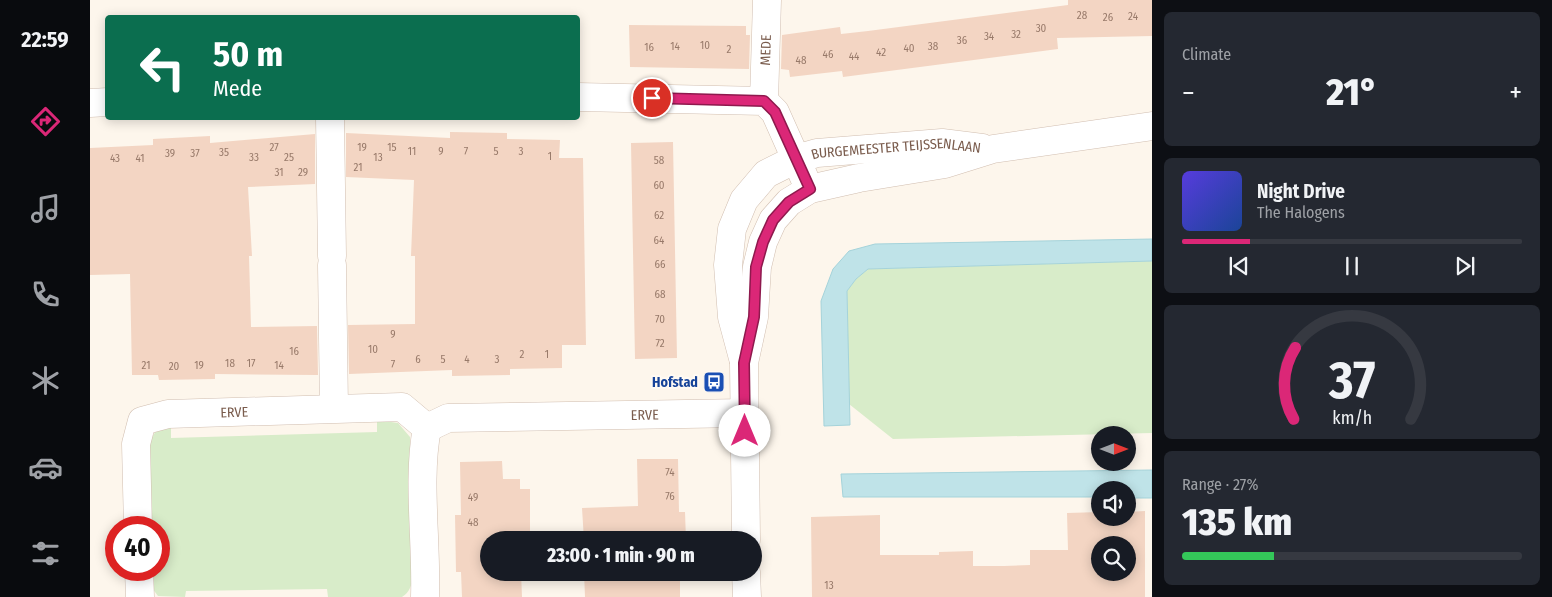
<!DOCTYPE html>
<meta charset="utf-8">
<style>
body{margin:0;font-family:"Fira Sans Condensed",sans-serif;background:#242831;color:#f1f3f6;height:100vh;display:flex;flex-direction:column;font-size:19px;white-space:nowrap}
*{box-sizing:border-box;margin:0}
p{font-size:16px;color:#9ea1a6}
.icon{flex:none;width:28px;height:28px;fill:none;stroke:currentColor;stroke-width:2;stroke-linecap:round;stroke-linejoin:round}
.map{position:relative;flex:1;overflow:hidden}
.drawer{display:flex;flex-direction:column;gap:12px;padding:12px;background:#0d0f14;width:400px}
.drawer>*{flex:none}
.banner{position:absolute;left:15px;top:15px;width:475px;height:105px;border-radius:5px;box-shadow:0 2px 12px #0003;background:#0b6e4f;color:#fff;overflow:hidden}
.needle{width:32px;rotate:90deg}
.tools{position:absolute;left:1001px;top:426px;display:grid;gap:10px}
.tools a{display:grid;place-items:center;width:45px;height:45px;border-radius:50%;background:#171b24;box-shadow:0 2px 12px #0003;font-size:25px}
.speed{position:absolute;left:15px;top:516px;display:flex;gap:10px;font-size:25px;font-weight:700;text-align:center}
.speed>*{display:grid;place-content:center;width:65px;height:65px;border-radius:50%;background:#171b24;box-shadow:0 2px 12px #0003;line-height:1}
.speed .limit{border:8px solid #d22;background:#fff;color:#111}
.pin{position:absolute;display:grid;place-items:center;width:42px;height:42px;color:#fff;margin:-21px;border:2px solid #fff;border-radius:50%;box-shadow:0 1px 5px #0007}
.me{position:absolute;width:55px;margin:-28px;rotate:0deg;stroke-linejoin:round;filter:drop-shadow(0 0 4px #0008)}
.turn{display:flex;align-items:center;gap:18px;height:105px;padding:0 25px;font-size:22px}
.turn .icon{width:65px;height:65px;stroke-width:2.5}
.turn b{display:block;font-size:35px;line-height:42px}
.big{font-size:38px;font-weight:800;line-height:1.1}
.drawer .card{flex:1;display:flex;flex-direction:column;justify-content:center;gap:8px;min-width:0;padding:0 18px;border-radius:8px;background:#242831}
.drawer .dial{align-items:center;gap:0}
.dial svg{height:130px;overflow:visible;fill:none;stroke:#363941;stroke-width:7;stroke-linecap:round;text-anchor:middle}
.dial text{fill:#f1f3f6;stroke:none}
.song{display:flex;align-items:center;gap:15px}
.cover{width:60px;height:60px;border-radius:8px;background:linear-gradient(135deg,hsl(250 70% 55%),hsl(220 70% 35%))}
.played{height:5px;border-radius:2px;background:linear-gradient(90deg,#db2777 20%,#363941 20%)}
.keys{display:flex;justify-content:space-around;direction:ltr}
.heat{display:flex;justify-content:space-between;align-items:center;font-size:28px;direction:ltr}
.charge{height:8px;border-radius:4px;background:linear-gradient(90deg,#34c759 27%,#363941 0)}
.trip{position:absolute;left:390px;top:531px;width:282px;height:50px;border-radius:25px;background:#171b24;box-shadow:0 2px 12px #0003;font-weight:800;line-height:50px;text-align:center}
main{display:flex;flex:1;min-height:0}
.dock{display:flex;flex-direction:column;width:90px;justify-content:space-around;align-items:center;background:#090b0e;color:#9ea1a6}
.dock .icon{width:35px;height:35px}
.dock .on{color:#db2777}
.dock b{font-size:22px;color:#f1f3f6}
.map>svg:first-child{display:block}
.green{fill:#d8ecc9}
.water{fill:#bfe3e8;stroke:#a5d3da}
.building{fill:#f3d5c3;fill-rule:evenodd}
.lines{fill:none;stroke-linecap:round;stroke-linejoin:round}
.minor-casing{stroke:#d1beb0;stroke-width:29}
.minor{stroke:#fff;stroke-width:28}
.route-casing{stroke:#8e194d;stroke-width:12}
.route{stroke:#db2777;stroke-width:9}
.labels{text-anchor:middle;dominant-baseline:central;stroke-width:4;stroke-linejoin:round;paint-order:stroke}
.number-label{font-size:11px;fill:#987a6a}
.street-label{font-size:14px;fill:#7a5c4d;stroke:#fffaf3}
.transit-label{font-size:14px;font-weight:bold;fill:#164399;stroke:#fffaf3;text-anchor:end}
</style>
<main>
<nav class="dock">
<b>22:59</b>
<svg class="icon on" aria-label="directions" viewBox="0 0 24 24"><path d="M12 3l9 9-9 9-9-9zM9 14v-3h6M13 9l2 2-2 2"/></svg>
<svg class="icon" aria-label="music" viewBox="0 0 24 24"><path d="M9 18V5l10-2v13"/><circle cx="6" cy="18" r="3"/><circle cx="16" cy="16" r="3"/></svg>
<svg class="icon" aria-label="phone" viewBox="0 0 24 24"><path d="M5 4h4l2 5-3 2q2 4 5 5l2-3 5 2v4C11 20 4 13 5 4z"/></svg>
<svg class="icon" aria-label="climate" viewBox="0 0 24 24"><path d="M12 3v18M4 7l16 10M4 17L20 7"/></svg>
<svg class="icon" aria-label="car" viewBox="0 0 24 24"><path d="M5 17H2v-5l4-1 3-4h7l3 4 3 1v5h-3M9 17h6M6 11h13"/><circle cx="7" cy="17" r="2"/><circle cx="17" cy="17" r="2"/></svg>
<svg class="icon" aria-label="filters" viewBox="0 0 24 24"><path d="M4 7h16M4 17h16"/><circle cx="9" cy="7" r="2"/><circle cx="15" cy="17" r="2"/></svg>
</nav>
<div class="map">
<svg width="1062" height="597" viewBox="0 0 1062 597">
<rect width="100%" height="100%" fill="#fdf6ec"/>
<path class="green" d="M1062 261V433L803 439 759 404 757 291 766 279 778 269Z
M287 420 308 423 320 437 323 577C321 586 320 592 312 597H238L237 589 96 591 95 597 68 596 62 588 58 570H69V528L58 527C58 505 51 451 64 434 68 428 74 426 81 425V438L287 432Z"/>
<path class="water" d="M1062 239V261L778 269 766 279 757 291 760 425 734 426 731 301 743 269 759 251 785 244Z
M1062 470V498H1038V490H1010V497H753L751 474Z"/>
<path class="building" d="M978 0H1062V36L967 38 968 49 753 77 752 71 700 77 699 70 691 69 692 35 750 27 751 34 778 31 978 5Z
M539 25 656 26V35H660L659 69 540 67Z
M360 132 417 133V139L470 140 469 158H493L496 345H472V368L420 369V375L362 376V370L259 374 258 325 325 324V256H321L324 180 256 177V133L360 138Z
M225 134V184L158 187 162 256H159L161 327 227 326 228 375 125 374V379L69 380 68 375H42L40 274 0 275V148L63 145V139L120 136V143Z
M583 142 587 358 545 359 541 143Z
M547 459H588L589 512H595L596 540H494L492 508 548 506Z
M412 461 413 479H430V489H440V540H399V572H431L432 597H372L371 572H366L365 515H371L370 462Z
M1055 511V597H722L721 517 790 515V555H849V552L883 551V566H914L940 565V550H978L977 513 1010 512V518H1038V512ZM1010 545H1038V572H1010Z
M494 572H590V597H495Z"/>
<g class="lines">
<g class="minor-casing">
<g id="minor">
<path d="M488 97 674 101 685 112 714 177"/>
<path id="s1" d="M674 101 677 0"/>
<path d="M0 103 18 102"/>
<path d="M240 118 242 256"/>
<path d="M242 265 244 408"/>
<path id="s2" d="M653 358 642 317 638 265 642 229 654 200 676 174 706 159 727 153 852 143 892 148"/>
<path id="s3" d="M337 428 358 418 654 413"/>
<path id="s4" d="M48 528 46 444 52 421 78 414 312 407 337 428"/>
<path d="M656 540 654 363 664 317 667 267 673 242 683 220 699 202 720 189 769 178 855 164 903 149 1062 126"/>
<path d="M49 570 50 597"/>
<path d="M656 572 657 597"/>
<path d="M335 597C337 542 327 480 337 428"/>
</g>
</g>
<use href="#minor" class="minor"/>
</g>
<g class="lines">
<g class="route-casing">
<path id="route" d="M562 98 674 101 685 112 720 189 699 202 683 220 673 242 666 267 664 317 654 363 655 431"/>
</g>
<use href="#route" class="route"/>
</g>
<defs>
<g id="bus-square" transform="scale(1.125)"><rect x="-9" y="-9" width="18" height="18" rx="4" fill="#1a4fb4" stroke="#fffaf3"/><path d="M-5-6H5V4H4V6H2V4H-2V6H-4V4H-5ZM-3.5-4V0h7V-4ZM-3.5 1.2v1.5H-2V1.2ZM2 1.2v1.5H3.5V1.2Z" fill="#fff"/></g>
</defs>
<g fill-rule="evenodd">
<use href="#bus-square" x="624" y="382"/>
</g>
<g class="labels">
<g class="number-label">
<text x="992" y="15">28</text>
<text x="1043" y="16">24</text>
<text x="1018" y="17">26</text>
<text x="951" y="28">30</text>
<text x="926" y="34">32</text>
<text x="899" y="36">34</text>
<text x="872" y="40">36</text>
<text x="615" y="45">10</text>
<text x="585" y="46">14</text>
<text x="843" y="46">38</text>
<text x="559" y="47">16</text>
<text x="819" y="48">40</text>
<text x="639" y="49">2</text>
<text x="791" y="52">42</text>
<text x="738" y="54">46</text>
<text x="764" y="56">44</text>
<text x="711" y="60">48</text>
<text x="184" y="147">27</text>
<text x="272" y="147">19</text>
<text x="302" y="147">15</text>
<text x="322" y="151">11</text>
<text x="351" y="151">9</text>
<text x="376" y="151">7</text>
<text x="406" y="151">5</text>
<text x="431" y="151">3</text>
<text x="134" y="152">35</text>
<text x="80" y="153">39</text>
<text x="105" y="153">37</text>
<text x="460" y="156">1</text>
<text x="164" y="157">33</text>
<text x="199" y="157">25</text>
<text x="288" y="157">13</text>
<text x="25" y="158">43</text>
<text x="50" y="158">41</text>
<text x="569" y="160">58</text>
<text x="268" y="167">21</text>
<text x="189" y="172">31</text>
<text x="213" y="172">29</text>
<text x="569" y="185">60</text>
<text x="569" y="215">62</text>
<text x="569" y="240">64</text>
<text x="570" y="264">66</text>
<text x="570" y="294">68</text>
<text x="570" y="319">70</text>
<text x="303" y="334">9</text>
<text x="570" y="343">72</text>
<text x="283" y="349">10</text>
<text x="204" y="351">16</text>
<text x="432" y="354">2</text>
<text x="457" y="354">1</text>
<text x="328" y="359">6</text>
<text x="353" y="359">5</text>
<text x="377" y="359">4</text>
<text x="407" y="359">3</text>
<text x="140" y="363">18</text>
<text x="161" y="363">17</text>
<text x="303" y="364">7</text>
<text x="56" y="365">21</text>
<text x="109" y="365">19</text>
<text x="189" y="365">14</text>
<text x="84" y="366">20</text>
<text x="580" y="472">74</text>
<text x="580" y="496">76</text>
<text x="383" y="497">49</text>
<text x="383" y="522">48</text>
<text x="739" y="585">13</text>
</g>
<g class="street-label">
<text stroke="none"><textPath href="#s1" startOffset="51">MEDE</textPath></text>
<text stroke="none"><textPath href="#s2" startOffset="331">BURGEMEESTER TEIJSSENLAAN</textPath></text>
<text stroke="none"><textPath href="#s4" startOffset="201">ERVE</textPath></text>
<text stroke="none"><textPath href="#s3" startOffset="220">ERVE</textPath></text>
</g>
<g class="transit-label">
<text x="608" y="382">Hofstad</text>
</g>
</g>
</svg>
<div class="tools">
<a><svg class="needle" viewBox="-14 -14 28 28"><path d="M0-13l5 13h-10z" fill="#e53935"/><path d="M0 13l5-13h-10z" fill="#9ea1a6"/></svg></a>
<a><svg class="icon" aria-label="sound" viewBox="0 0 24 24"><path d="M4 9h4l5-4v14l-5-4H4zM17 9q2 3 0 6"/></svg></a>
<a><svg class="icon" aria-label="search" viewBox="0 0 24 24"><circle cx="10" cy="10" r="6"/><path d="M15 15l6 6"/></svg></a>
</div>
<div class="speed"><div class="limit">40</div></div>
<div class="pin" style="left:562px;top:98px;background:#d93025"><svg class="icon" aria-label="arrive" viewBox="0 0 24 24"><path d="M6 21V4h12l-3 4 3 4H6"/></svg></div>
<svg class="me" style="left:655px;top:431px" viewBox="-20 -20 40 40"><circle r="19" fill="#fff"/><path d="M0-13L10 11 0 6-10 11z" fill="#db2777"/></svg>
<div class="trip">23:00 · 1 min · 90 m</div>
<div class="banner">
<div class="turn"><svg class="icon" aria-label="left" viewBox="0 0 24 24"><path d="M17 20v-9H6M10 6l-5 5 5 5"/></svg><div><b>50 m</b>Mede</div></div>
</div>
</div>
<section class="drawer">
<div class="card"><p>Climate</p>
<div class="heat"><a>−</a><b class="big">21°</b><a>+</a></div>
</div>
<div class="card">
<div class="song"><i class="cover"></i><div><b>Night Drive</b><p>The Halogens</p></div></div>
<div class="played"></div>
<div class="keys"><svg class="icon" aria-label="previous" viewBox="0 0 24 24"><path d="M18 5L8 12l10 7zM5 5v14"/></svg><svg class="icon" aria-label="pause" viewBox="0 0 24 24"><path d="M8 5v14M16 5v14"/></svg><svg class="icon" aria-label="next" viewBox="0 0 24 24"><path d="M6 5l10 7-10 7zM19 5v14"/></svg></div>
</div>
<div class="card dial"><svg viewBox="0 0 100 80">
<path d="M14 69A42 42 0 1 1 86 69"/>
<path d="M14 69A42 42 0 0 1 15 25" stroke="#db2777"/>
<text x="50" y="56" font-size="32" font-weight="700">37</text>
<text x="50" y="72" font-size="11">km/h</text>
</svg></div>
<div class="card"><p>Range · 27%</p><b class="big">135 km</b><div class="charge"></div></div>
</section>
</main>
